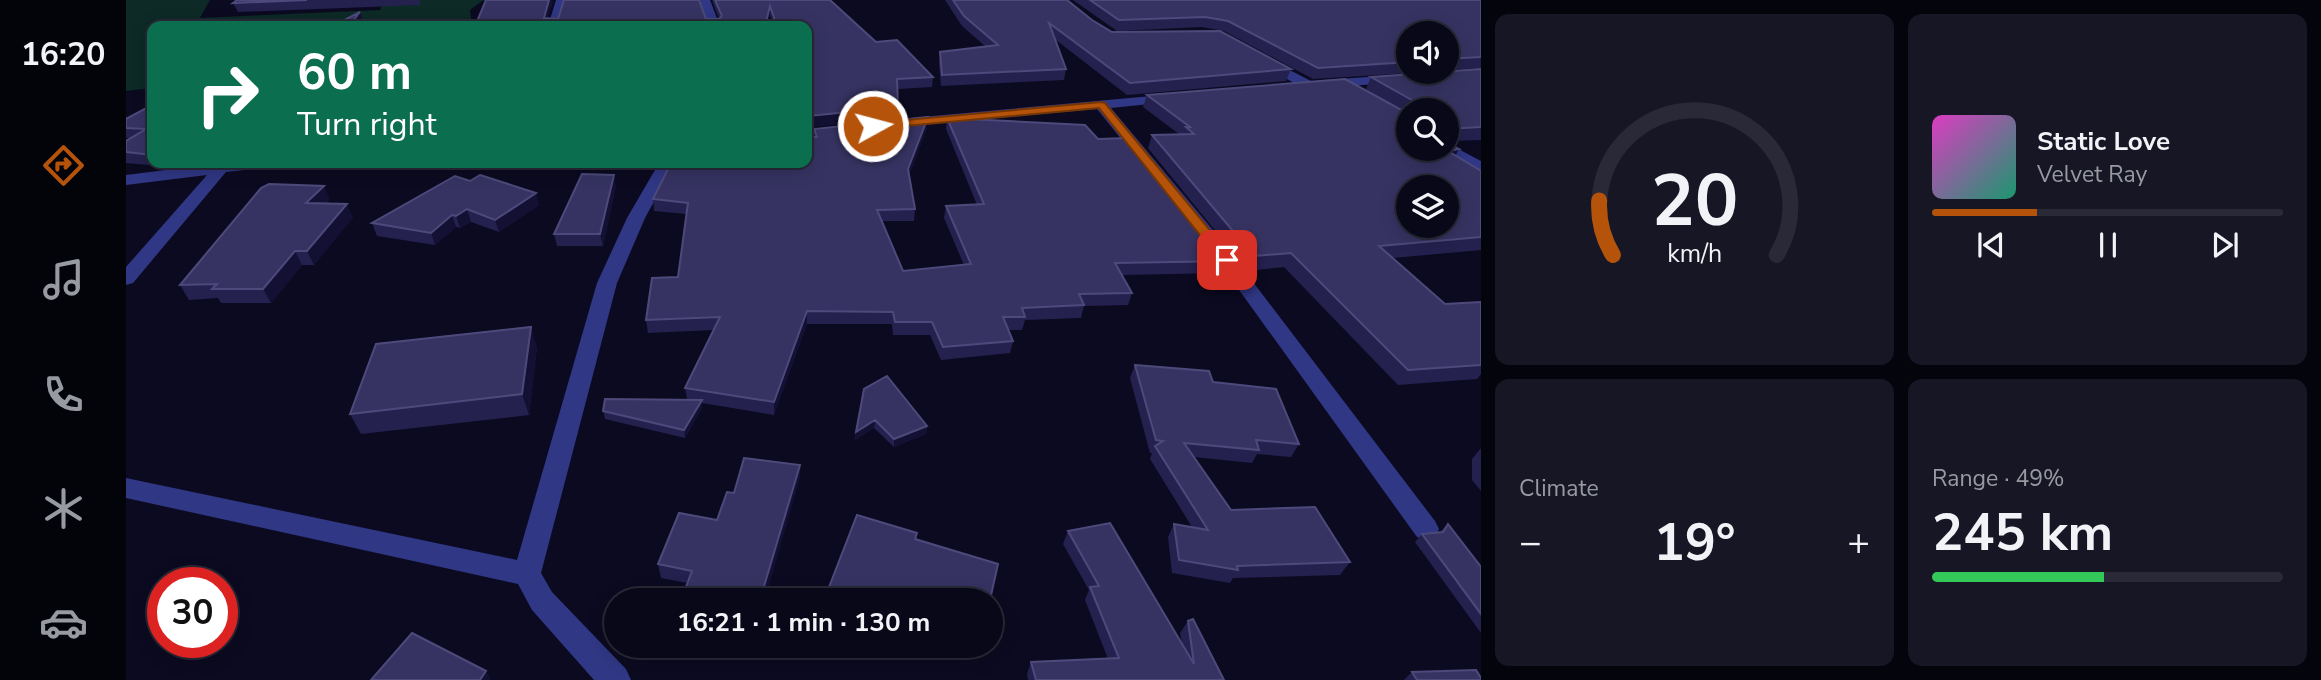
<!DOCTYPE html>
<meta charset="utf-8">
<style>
body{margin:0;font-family:"Nunito Sans",sans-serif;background:#161625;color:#f1f3f6;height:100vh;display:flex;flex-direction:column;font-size:26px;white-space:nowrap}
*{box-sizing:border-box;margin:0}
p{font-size:23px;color:#989aa2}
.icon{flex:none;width:38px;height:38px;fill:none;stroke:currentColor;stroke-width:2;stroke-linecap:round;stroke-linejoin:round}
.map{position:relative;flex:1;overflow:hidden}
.drawer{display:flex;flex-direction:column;gap:14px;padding:14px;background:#04040d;width:840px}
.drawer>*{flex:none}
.guide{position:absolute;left:21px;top:21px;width:665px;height:147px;border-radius:14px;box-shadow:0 4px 18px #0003,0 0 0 2px #292937;background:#0b6e4f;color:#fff;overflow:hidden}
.fabs{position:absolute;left:1270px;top:21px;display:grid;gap:14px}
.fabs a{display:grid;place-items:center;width:63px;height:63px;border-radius:50%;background:#080818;box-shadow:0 4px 18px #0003,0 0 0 2px #292937;font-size:35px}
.speed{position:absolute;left:21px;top:567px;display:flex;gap:14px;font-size:35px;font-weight:700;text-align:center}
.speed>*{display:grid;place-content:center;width:91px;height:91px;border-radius:50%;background:#080818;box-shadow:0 4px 18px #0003,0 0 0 2px #292937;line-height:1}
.speed .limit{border:10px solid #d22;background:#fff;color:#111}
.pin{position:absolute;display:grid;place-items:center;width:60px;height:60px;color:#fff;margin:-30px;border-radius:14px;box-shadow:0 4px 10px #0006}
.me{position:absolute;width:77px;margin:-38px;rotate:83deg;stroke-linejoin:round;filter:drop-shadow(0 0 5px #0008)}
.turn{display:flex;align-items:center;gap:24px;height:147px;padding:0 35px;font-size:32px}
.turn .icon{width:91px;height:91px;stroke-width:2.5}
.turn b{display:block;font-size:49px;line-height:60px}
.big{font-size:52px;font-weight:700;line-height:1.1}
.drawer .card{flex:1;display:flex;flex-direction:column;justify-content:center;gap:10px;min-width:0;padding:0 24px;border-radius:14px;background:#161625}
.drawer .dial{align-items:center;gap:0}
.dial svg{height:182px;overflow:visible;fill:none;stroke:#292937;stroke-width:7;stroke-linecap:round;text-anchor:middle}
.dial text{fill:#f1f3f6;stroke:none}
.song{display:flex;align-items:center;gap:21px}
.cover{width:84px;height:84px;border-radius:10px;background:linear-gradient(135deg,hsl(310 70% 55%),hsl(160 70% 35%))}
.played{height:7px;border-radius:4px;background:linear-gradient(90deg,#b45309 30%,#292937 30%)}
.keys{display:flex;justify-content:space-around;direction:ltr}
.heat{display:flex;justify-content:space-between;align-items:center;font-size:38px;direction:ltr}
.charge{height:10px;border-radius:5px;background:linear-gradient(90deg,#34c759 49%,#292937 0)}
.drawer .tiles{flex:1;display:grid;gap:14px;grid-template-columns:repeat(2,1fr)}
.trip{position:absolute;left:478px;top:588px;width:399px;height:70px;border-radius:35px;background:#080818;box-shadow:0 4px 18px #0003,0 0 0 2px #292937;font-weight:700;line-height:70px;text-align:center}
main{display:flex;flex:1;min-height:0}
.tabs{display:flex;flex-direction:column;width:126px;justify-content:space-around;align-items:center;background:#03030a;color:#989aa2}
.tabs .icon{width:49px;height:49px}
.tabs .current{color:#b45309}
.tabs b{font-size:32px;color:#f1f3f6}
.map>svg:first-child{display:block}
.green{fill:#0d2a26}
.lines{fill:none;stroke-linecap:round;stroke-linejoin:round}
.street{fill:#303784;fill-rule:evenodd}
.wall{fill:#24214f}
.shaded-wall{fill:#131034}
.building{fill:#363362;stroke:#4d4a7b;stroke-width:2;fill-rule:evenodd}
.route{fill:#b45309;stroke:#753606;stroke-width:2}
</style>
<main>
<nav class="tabs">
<b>16:20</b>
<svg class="icon current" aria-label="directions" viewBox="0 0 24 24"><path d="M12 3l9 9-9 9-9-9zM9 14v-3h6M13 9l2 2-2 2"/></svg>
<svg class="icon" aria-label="music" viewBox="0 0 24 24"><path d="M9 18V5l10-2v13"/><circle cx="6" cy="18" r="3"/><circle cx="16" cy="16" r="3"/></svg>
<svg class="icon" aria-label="phone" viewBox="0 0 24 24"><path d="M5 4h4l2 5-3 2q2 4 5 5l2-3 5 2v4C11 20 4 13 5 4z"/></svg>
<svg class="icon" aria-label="climate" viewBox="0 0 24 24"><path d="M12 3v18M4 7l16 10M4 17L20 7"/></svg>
<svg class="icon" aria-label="car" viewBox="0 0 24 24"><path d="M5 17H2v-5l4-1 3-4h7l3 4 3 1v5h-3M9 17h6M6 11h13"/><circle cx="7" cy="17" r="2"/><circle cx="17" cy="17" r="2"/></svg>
</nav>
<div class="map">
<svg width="1355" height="680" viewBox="0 0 1355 680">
<rect width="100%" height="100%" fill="#0b0a20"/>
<path class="green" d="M0 0H84L74 18 254 10 258 0H374L356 1 344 10 346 26H26V88L0 91Z"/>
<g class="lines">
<path class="street" d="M430 0H440L434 26H422Z
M574 0H584L594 26H582Z
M1138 57 1187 82 1189 85 1187 88H1177L1134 64V58Z
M1271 75 1278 79 1276 82 1198 88 1191 84 1198 80Z
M1048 94 1053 95V101L985 108 1092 236 1309 521 1313 529 1309 537 1300 540 1291 537 1080 244 971 109 773 127 766 123 773 119Z
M717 126 722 127 724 130 722 133 681 138V130Z
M1321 143 1355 161V173L1316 150 1321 149Z
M95 163H146L138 168 100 172 7 283 0 285V267L81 175 0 185V175Z
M533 163H549L519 218 491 283 415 573 426 592 500 669 505 680H468L406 610 392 584 0 498V478L391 560 471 283 501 218Z"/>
</g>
<path class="wall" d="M111 0H294V5L112 12 107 3Z
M360 0H426L422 19H593L586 0H704L750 42 807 77 806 87 772 89 771 118 683 127 681 120V26H648L644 15 641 26H349Z
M819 0H941L966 20 986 32 1165 69 1160 81 1001 95 930 40 940 69 938 80 815 86 813 63 814 52 859 46 836 26Z
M947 0H1355V68L1321 70V33H1283V72H1301L1187 79 1098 31 1076 27 991 31Z
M1355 69V140L1321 141V110H1283V149L1329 155 1355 171V250L1267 258 1319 304 1355 302V374L1351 379 1272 385 1158 267 1122 271 1022 148 1026 135 1053 134 1017 107 1021 95 1263 103 1240 89 1245 77Z
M26 105V163H60L35 166 0 163V141L4 138H0V119Z
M821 118 972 139 1103 261 1097 273 996 275 1006 293 1002 305 958 306 955 318 899 320 896 330H882L887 341 884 353 815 360 804 335H767L766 324H681L648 415 576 403V408L559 438 479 419 477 411 561 399 559 388 588 330 522 333 520 320 552 277 560 214 528 211 527 199 688 137V129L801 128 783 175 789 209 788 221H756L777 271 838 265 818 218 820 206 851 205 820 129Z
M329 176 413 205 373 232 345 222 334 228 330 227 309 245 251 236 246 223Z
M490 186 477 246H431L428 234Z
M204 199 200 204 227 217 188 265H176L145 303H95L92 298 63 300 54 285Z
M411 347 403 415 235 434 224 414Z
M1009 365 1087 382 1173 444 1165 457 1131 454 1126 463 1068 457 1105 510 1224 562 1214 575 1107 578 1104 583 1046 573 1042 537 1048 524 1066 527 1024 459 1026 453H1024L1004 378Z
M738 389 801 426 800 434 768 447 748 428 729 440 730 432Z
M1355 448V491L1346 480V459Z
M674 478 561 583 535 578 532 564 591 520 608 493Z
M1322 524 1355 567V633L1289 542 1296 534 1314 532Z
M942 531 1056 643 1054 633 1062 621 1098 680H902L901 674 905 662 982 659 959 600 963 590 937 544Z
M693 646H753L751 656Z
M1286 672 1355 680H1278Z"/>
<path class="shaded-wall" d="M423 0H426L427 2 420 26 418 18Z
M644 6V15L641 26H639Z
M234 12 237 21 234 26H223Z
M772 107 771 118 683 127V116Z
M802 117 801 128 781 180 782 169Z
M1333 149 1326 162 1322 151Z
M33 163H60L35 166Z
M488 175 490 186 477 246 474 234Z
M198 186 204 199 186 217 180 203Z
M410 193 413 205 373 232 369 220Z
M221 204 227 217 188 265 181 251Z
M341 209 345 222 334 228 330 216Z
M326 215 330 227 309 245 305 233Z
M169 251 176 265 145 303 137 289Z
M681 311V324L648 415V402Z
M405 327 411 347 403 415 396 394Z
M576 400V408L559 438 558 430Z
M749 420 748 428 729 440 730 432Z
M801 426 800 434 768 447V439Z
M674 465V478L639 600H634Z
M360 671 365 680H354Z"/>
<path class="building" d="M111 0H181L107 3Z
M360 0H423L418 18 432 19 438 0H573L580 19H593L596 16 589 0H704L750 42 771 40 807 77 771 79 772 107 683 116 681 109V26H651L644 6 639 26H349Z
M827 0H941L966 20 986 32 1094 31 1165 69 1004 83 923 23 940 69 816 75 814 52 872 45 838 16Z
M964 0H1355V57L1321 59V33H1283V62L1192 68 1102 21 1079 17 993 20Z
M234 12 223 26H207Z
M1355 69V127L1321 129V110H1291V103L1245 77Z
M1219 79 1283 114V149H1321V143L1333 149 1322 151 1355 171V237L1253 246 1319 304 1355 302V365L1282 370 1165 253 1128 256 1026 135 1068 134 1060 127H1064L1021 95ZM1283 187H1321V226H1283Z
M26 105V155L0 152V141L20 129 0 128V119Z
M802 117 782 169 789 209 751 210 777 271 845 264 820 206 858 204 821 118 959 125 972 139 1003 138 1103 261 989 263 1006 293 953 294 958 305 896 308 899 317H877L887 341 817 347 806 322H769L767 312 681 311 648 402 559 388 594 317 520 320 526 278 552 277 562 203 527 199 545 163H681V137H691L688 129Z
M456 174 488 175 474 234H428Z
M354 175 410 193 369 220 341 209 330 216 326 215 305 233 246 223 329 176 344 181Z
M143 184 198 186 180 203 221 204 181 251H169L137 289H86L91 284 54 285 135 188Z
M405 327 396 394 224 414 250 344Z
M1009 365 1083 371 1087 382 1150 389 1173 444 1130 440 1133 450 1058 443 1105 510 1189 507 1224 562 1111 566 1112 570 1053 560 1048 524 1082 530 1029 446 1037 441 1030 440Z
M761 376 801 426 768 439 749 420 730 432 738 389Z
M479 399 576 400 558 430 477 411Z
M618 458 674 465 634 600H555L566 571 532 564 553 513 591 520 601 492 608 493Z
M731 515 791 533 789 539 872 564 864 600H762L759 599V600H698Z
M984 523 1068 664 1062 621 1067 619 1098 680H910L905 662 993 658 964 587 973 586 942 531Z
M1322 524 1355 567V614L1296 534 1317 532Z
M286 633 360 671 354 680H245Z
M1350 670 1355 678V680H1291L1286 672Z"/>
<path class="route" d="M975 102 979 103 1106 257V263H1096L973 108 747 129 741 126 747 123Z"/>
</svg>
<div class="fabs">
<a><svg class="icon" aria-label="sound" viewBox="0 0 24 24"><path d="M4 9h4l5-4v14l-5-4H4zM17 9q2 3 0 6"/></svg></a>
<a><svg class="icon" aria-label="search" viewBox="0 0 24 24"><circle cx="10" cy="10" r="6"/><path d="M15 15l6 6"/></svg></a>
<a><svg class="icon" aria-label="layers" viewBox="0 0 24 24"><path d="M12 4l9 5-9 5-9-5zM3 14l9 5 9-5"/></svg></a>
</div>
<div class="speed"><div class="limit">30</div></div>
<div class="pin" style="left:1101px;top:260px;background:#d93025"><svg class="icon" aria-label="arrive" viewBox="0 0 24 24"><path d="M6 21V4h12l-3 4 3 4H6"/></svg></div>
<svg class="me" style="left:747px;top:126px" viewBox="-20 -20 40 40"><circle r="17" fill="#b45309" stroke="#fff" stroke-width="3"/><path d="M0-11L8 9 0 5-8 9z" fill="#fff"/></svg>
<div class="trip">16:21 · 1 min · 130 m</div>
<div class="guide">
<div class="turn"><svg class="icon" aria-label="right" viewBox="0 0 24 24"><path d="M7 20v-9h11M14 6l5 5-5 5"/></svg><div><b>60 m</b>Turn right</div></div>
</div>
</div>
<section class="drawer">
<div class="tiles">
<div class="card dial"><svg viewBox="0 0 100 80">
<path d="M14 69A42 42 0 1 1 86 69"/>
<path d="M14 69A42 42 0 0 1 8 45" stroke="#b45309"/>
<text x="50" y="56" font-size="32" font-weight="700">20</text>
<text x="50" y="72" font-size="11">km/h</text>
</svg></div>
<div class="card">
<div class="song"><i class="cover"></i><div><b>Static Love</b><p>Velvet Ray</p></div></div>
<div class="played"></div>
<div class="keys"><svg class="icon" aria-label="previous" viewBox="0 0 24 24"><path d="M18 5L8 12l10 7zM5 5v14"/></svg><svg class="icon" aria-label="pause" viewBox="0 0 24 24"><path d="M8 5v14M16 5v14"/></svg><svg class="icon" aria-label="next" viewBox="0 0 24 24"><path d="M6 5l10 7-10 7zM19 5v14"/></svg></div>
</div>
<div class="card"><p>Climate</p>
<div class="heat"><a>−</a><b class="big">19°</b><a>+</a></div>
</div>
<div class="card"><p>Range · 49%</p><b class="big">245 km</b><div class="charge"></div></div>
</div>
</section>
</main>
